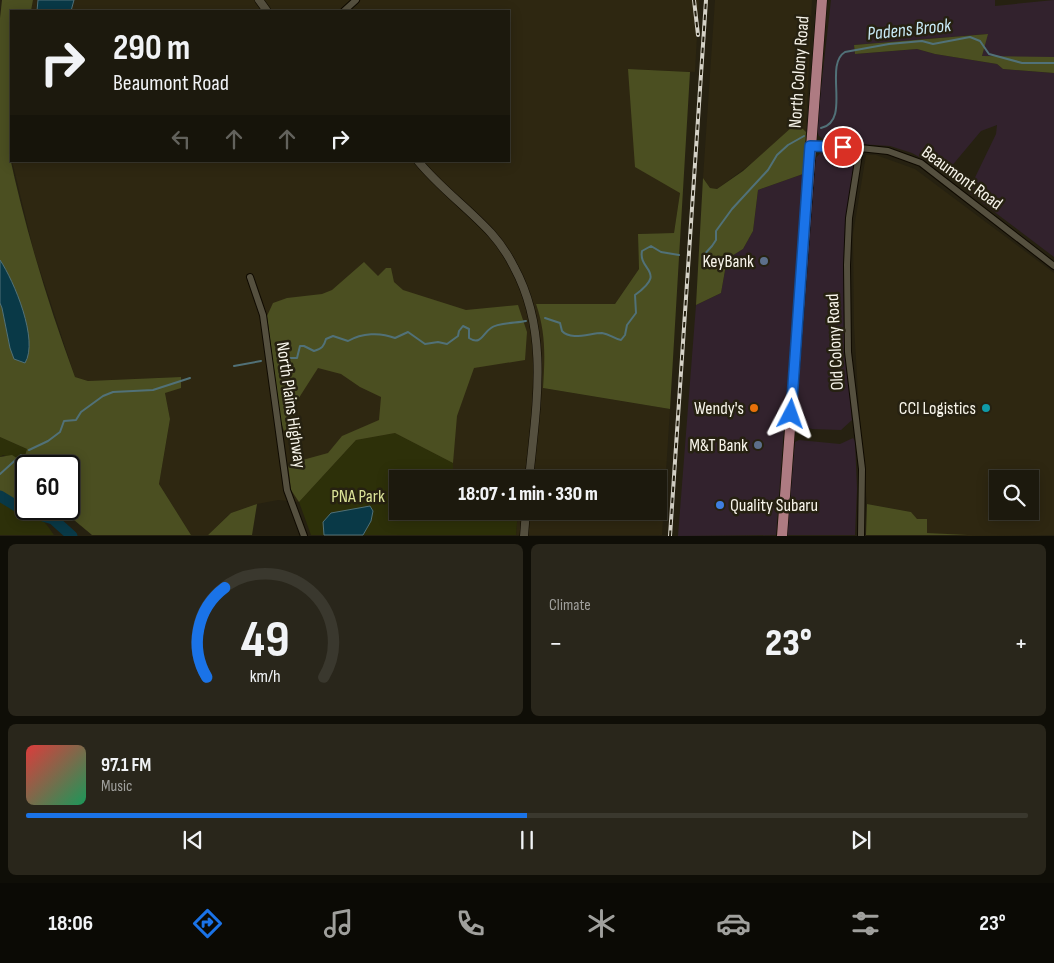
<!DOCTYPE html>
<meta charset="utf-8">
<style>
body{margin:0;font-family:"Sofia Sans Condensed",sans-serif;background:#29261b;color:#f1f3f6;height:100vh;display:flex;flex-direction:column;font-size:19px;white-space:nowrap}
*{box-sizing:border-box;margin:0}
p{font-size:16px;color:#a0a09d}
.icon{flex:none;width:28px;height:28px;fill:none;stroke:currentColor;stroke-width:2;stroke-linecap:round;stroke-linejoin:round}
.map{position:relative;height:536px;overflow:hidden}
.side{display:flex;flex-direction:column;gap:8px;padding:8px;background:#0f0e07;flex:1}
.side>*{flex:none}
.hud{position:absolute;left:10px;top:10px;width:500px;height:152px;border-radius:0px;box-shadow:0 2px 12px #0003,0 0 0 1px #3a382e;background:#1c190d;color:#f1f3f6;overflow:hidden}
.tools{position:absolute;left:989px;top:470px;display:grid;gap:10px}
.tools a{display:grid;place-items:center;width:50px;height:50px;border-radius:0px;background:#1c190d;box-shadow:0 2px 12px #0003,0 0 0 1px #3a382e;font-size:25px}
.speed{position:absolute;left:15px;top:455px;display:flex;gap:10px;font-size:25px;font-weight:700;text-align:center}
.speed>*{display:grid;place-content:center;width:65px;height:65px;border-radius:50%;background:#1c190d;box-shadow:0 2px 12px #0003,0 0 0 1px #3a382e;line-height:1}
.speed .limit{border:2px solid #111;border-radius:8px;background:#fff;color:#111}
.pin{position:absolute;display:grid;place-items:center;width:42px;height:42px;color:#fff;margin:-21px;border:2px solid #fff;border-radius:50%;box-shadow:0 1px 5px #0007}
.me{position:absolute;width:55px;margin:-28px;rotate:4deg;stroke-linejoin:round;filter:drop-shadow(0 0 4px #0008)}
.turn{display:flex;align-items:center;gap:18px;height:105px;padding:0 20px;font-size:22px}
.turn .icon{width:65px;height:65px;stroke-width:2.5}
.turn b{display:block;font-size:35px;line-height:42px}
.lanes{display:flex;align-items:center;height:48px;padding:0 20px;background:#0003;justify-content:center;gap:25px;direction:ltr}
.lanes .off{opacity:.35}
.big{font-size:38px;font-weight:800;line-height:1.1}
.side .widget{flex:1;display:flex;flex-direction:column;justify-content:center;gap:8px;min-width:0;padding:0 18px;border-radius:8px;background:#29261b}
.side .dial{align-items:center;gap:0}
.dial svg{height:130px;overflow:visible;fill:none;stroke:#3a382e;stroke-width:7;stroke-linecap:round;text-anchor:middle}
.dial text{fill:#f1f3f6;stroke:none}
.song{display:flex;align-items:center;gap:15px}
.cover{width:60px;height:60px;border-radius:8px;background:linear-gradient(135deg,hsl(0 70% 55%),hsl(150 70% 35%))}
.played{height:5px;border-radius:2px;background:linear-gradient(90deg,#1a73e8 50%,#3a382e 50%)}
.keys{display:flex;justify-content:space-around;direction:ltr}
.heat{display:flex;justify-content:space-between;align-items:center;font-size:28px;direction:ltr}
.side .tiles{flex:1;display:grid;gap:8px;grid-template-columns:1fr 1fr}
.widget:last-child{grid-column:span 2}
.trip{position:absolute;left:389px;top:470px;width:278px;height:50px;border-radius:0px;background:#1c190d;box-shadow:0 2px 12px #0003,0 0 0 1px #3a382e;font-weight:800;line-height:50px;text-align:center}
.tabs{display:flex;height:80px;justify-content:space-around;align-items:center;background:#0b0a05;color:#a0a09d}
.tabs .icon{width:35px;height:35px}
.tabs .selected{color:#1a73e8}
.tabs b{font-size:22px;color:#f1f3f6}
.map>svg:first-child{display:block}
.commercial{fill:#32222d}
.built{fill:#2e2711;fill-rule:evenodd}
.green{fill:#2d3009}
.forest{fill:#4b4f21}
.water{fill:#093947;stroke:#517178}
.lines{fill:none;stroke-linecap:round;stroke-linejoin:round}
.stream{stroke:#517178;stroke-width:2}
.river{stroke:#093947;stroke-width:11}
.minor-casing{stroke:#0f0a01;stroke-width:8}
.tertiary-casing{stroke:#0f0a01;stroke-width:9}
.primary-casing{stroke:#0f0a01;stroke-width:11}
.minor{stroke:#55503f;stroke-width:6}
.tertiary{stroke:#55503f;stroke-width:8}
.primary{stroke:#ae7b82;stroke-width:10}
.rail-casing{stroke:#d5d2c7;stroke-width:4}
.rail{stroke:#262111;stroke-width:2;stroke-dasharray:5.5;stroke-linecap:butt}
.route-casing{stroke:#114b97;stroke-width:12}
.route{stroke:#1a73e8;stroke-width:9}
.service-dot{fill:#5c6f8a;stroke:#262111;stroke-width:2}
.food-dot{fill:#e8710a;stroke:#262111;stroke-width:2}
.culture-dot{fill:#0f9aa8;stroke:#262111;stroke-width:2}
.shop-dot{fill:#3f7fe0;stroke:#262111;stroke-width:2}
.labels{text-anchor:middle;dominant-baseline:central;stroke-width:5;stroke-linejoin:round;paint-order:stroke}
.street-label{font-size:18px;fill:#f8f5eb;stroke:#262111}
.poi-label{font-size:18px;fill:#f8f5eb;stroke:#262111;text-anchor:end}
.park-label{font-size:18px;fill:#dbe398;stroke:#262111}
.water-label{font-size:19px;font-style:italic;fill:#c9ebf7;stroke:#262111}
</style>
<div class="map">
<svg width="1054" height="536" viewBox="0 0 1054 536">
<rect width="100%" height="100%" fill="#262111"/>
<path class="commercial" d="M831 0H995V6L1054 0V59L982 56 987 34 854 45 855 54 917 49 935 54 997 64 1003 69 1054 73V257L968 192 996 134 997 125 981 131 945 174 932 164 912 153 890 146 827 142 819 136 817 131 818 115Z
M826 150 855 153 846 239 845 343 852 420 841 430 812 429 796 424 808 236 815 159 822 151Z
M803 174 776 535 678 536 696 305 721 293 727 259 743 249 753 231 758 190Z
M853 438 855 441 857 489 855 535H787L795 442 799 440 840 444Z"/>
<path class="built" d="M33 0H699L695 72 628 69 680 193 674 233 638 234 639 269 615 304H536L542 322 546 351 543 388 670 409 662 535H516L518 511H658V479H453V463L356 440 299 502 278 500 257 504 231 513 208 535H191L159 484 170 419 165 393 181 377 88 381 75 377 34 252 12 161H509V11H31Z
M715 0H812L806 132 801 127 717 189 710 188 703 178Z
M866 155H876L915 169 1054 273V535L968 536 927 533 911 512 867 504 859 409 854 326 853 234ZM998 479H1030V511H998Z"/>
<path class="green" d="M395 433 453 463V479H398V511H518L516 535H311L299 502 356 440Z
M0 437 27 449 23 462 3 455 0 457Z
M0 493C11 503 22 504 32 511 41 517 48 526 54 535H0Z"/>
<path class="forest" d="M2 0H33L31 11H11V140L9 153C25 228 48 304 75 377L88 381 181 377V388L165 393 170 419 159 484 191 535H92L68 515 47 509H69V466H26V503L3 496 0 493V457L12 455 23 462 27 449 0 437V18Z
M988 34 982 56 1054 57V73L1003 69 997 64 935 54 917 49 855 54 854 45Z
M628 69 690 72 670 409 543 388C545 357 546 333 536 304H615L639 269 638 234 674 233 680 193 635 167Z
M792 127H801L806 132 803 174 758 190 753 231 743 249 727 259 721 293 696 305 703 178 710 188 717 189 743 171Z
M364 262 378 276 386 268H391L394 282 403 290 466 310 518 305 527 332 525 360 474 368 457 416 453 463 395 433 356 440 299 502 291 490 288 464 328 453 342 436 379 420 381 397 360 387 341 374 318 368 295 404 296 427 284 431 281 422 267 316 273 303 287 298 322 294 332 290Z
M257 504 252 535H208L231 513Z
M867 504 911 512 917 519H927V533L968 535H866Z"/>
<path class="water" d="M38 0H74L71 11H37Z
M0 260C14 281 39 340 25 363L14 359 10 348 2 308 0 303Z
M370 506 373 511 371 521 363 535H324L323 522 331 513Z"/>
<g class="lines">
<path class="stream" d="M821 128C852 121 823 65 845 52L889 44 922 41 933 44 970 37 980 41 989 54 1022 63H1054
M702 257 712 246 716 240V231L732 209 768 170 777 155 788 145 804 136
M545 318 560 323 562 331C571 341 590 333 602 333 610 334 614 339 621 340L625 335 627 325 636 313 635 295C668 271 638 271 642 251L651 246 661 252 679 255
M279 360 284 358H297L300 346H304L314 351C322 349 324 346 326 339L333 336 348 341C362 333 380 332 395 338L408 332 425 344 438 342 447 344 458 336 459 331 463 326 469 329V338C481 346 483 333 491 328 497 323 517 323 526 321
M234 366 261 361
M29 450 48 441 60 432 64 421 76 420 81 412 103 396 113 392 153 390 190 378
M0 474 21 455"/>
<path class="river" d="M0 496 23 510 53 519 72 536"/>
<g class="minor-casing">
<path id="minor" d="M344 11 356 0
M810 146 860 148 888 151 921 163 1054 266
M860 148 849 218 847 265 848 352 862 469 861 536
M250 277 263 315 287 490 304 536"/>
</g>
<g class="tertiary-casing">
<path id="tertiary" d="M259 0 267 11
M418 161C439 187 468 208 491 233 500 243 508 255 514 267 550 333 536 407 529 479
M524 536 526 511"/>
</g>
<g class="primary-casing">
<path id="primary" d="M782 536 822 0"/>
</g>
<use href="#minor" class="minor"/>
<use href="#tertiary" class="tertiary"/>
<use href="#primary" class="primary"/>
<g class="rail-casing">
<path id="rail" d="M694 0 698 35
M670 536 706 0"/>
</g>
<use href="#rail" class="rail"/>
</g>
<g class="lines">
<g class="route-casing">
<path id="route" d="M791 414 810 146 843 147"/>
</g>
<use href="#route" class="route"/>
</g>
<g class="service-dot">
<circle cx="764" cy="261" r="5"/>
<circle cx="758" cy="445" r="5"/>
</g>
<circle class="food-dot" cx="754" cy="408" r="5"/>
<circle class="culture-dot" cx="986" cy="408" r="5"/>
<circle class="shop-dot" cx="720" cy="505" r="5"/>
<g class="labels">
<g class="street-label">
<text transform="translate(799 72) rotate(-86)">North Colony Road</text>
<text transform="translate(962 178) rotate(36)">Beaumont Road</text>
<text transform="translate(835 342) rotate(-93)">Old Colony Road</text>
<text transform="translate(291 405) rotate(82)">North Plains Highway</text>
</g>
<g class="poi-label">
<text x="754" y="261">KeyBank</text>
<text x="744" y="408">Wendy's</text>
<text x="976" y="408">CCI Logistics</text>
<text x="748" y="445">M&amp;T Bank</text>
<text x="730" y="505" text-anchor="start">Quality Subaru</text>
</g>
<g class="park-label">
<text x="358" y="496">PNA Park</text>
</g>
<g class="water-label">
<text transform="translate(909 30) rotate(-6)">Padens Brook</text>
</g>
</g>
</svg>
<div class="tools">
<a><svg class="icon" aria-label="search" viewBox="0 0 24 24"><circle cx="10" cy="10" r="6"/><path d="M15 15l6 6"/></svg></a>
</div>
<div class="speed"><div class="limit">60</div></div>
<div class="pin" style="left:843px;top:147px;background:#d93025"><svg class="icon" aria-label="arrive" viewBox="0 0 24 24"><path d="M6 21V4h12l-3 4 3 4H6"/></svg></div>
<svg class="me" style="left:791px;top:414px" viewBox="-20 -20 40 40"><path d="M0-17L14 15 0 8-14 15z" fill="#1a73e8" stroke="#fff" stroke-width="4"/></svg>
<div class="trip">18:07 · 1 min · 330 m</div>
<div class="hud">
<div class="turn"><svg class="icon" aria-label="right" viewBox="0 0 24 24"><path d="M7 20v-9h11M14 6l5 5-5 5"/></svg><div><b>290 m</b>Beaumont Road</div></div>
<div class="lanes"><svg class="icon off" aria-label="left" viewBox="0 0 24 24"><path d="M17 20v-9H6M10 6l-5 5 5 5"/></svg><svg class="icon off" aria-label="ahead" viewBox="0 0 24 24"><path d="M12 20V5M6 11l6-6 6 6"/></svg><svg class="icon off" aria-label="ahead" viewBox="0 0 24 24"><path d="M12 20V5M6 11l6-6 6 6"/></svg><svg class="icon" aria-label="right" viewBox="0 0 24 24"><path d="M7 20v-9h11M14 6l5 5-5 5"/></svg></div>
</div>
</div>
<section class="side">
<div class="tiles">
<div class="widget dial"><svg viewBox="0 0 100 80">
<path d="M14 69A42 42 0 1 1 86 69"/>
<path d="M14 69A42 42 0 0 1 25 14" stroke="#1a73e8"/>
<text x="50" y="56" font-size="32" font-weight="700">49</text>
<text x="50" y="72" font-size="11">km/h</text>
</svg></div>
<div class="widget"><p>Climate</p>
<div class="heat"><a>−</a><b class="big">23°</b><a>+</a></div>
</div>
<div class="widget">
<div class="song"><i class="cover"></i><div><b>97.1 FM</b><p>Music</p></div></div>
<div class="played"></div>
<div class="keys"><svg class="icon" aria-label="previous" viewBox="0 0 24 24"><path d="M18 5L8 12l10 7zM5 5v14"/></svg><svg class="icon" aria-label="pause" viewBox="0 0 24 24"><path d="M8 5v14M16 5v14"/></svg><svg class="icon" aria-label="next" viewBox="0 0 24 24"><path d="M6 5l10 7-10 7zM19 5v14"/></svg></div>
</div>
</div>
</section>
<nav class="tabs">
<b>18:06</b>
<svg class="icon selected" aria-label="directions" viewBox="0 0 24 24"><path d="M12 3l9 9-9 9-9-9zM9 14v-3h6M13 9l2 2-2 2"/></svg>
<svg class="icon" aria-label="music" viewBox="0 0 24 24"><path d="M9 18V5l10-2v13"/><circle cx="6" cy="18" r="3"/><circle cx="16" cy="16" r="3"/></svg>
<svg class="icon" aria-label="phone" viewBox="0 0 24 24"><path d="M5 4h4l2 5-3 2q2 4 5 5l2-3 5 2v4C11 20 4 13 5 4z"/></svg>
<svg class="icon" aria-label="climate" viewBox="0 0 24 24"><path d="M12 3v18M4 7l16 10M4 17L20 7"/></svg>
<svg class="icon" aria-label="car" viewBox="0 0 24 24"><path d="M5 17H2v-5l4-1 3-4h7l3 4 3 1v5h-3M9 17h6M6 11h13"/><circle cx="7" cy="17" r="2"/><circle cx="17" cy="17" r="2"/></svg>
<svg class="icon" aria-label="filters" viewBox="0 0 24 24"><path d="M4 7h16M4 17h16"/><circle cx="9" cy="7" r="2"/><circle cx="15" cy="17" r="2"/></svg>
<b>23°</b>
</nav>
